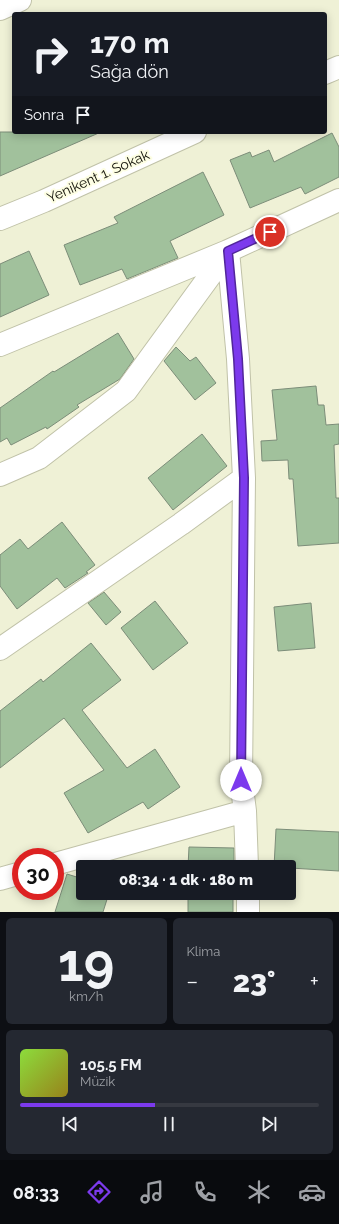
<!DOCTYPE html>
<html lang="tr">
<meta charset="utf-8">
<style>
body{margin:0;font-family:Raleway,sans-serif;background:#242831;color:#f1f3f6;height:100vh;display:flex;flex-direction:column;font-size:15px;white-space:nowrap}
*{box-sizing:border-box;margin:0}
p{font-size:13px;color:#9ea1a6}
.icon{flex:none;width:22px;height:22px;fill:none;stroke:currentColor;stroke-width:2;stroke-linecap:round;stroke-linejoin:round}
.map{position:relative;height:912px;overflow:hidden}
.details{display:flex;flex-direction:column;gap:6px;padding:6px;background:#0d0f14;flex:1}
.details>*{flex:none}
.guide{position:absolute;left:12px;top:12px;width:315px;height:122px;border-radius:4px;box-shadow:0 2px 10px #0003;background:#171b24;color:#f1f3f6;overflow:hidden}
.speed{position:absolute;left:12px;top:848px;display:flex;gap:8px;font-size:20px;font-weight:700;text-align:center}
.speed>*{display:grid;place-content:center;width:52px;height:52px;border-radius:50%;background:#171b24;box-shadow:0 2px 10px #0003;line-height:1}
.speed .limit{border:6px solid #d22;background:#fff;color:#111}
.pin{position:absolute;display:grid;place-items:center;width:34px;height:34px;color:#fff;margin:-17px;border:2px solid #fff;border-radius:50%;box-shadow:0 1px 4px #0007}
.me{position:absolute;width:44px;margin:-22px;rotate:0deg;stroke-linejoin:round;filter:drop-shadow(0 0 3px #0008)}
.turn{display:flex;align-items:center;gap:14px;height:84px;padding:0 12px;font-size:18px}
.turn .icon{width:52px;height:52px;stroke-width:2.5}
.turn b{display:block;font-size:28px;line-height:34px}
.then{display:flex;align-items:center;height:38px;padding:0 12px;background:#0003;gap:8px;font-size:15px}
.big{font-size:30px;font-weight:800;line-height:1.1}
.details .card{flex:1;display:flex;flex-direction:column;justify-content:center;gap:6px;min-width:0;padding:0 14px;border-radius:6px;background:#242831}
.details .dial{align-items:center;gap:0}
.dial b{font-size:52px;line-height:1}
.song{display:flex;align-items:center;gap:12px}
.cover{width:48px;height:48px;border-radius:6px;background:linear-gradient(135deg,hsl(90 70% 55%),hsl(50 70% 35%))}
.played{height:4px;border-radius:2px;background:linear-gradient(90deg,#7c3aed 45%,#363941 45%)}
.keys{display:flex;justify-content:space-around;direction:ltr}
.heat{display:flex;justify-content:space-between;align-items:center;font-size:22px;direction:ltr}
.details .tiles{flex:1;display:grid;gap:6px;grid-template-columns:1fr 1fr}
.card:last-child{grid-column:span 2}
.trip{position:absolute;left:76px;top:860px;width:220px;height:40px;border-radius:4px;background:#171b24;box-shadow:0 2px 10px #0003;font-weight:800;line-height:40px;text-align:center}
.menu{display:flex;height:64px;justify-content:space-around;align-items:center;background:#090b0e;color:#9ea1a6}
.menu .icon{width:28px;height:28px}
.menu .current{color:#7c3aed}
.menu b{font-size:18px;color:#f1f3f6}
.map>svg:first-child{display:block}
.building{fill:#a1c19c;stroke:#7c8d79}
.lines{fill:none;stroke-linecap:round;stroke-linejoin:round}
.minor-casing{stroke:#c0c2a8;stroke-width:24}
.minor{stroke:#fff;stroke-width:22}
.route-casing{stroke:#51269a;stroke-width:10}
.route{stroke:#7c3aed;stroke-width:7}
.labels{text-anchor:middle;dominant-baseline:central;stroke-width:4;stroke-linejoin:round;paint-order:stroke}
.street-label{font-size:14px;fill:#13130a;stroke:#fdfee3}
</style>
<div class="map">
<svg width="339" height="912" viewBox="0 0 339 912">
<rect width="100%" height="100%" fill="#eff1d6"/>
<path class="building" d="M0 132H101L0 176Z
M332 133 339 147V177L305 194 301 187 250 208 230 160 250 152 252 157 269 150 274 162Z
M203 172 224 215 170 241 178 258 127 279 122 269 80 285 64 245 118 223 114 217Z
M29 251 49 295 0 317V264Z
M118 333 134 359 120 379 77 405 79 407 47 429 46 427 11 445 7 438 0 442V408L53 371 54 372Z
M176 347 190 361 196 357 216 383 195 400 164 361Z
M316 386 318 405H324L326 425 339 424V444L334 445 336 498H339V543L298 546 293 479H289L288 460 262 461 261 441 277 440 272 390Z
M202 434 227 466 173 510 148 478Z
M62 522 95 565 86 572 88 573 65 588 57 578 17 609 0 586V555L20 539 28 549Z
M104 592 121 612 106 625 88 603Z
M155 601 188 643 153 670 121 628Z
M311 603 315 648 278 651 274 607Z
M91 643 121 680 82 710 127 768 155 749 180 787 148 809 143 802 88 833 64 793 104 770 64 718 0 768V711L41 679 43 682Z
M276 829 339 832V871L274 867Z
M189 847 234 848V867H188Z
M67 874 83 879V893H109L103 912H55Z
M188 893H233V912H188Z"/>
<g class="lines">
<g class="minor-casing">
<path id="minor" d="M0 9 20 0
M325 73 339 67
M0 219 44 201 195 132
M228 251 238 359 244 478 241 780 245 811 247 867
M0 345 228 251 339 200
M0 475 39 458 126 391 228 251
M0 649 181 524 244 478
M55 864 245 811
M0 879 21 873
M248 893V912"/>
</g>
<use href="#minor" class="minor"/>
</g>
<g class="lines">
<g class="route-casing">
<path id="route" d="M241 780 244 478 238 359 228 251 270 232"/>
</g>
<use href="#route" class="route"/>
</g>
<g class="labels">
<g class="street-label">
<text transform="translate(98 176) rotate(-24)">Yenikent 1. Sokak</text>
</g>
</g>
</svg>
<div class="speed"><div class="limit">30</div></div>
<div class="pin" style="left:270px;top:232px;background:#d93025"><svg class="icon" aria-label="arrive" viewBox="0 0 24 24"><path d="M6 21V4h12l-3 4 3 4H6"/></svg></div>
<svg class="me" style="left:241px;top:780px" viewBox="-20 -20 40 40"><circle r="19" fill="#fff"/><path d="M0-13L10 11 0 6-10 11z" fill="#7c3aed"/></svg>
<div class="trip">08:34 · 1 dk · 180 m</div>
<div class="guide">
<div class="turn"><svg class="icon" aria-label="right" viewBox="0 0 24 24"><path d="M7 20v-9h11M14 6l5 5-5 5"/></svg><div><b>170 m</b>Sağa dön</div></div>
<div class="then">Sonra<svg class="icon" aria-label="arrive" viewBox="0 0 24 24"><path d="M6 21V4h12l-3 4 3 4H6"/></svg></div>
</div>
</div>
<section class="details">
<div class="tiles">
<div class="card dial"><b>19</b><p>km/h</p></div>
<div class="card"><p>Klima</p>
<div class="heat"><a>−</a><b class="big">23°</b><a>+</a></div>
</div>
<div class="card">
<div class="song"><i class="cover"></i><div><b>105.5 FM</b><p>Müzik</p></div></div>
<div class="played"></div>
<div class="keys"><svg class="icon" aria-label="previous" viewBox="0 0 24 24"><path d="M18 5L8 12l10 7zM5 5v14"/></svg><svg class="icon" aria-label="pause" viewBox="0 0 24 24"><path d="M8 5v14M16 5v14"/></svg><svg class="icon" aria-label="next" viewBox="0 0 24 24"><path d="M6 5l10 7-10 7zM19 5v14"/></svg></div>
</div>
</div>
</section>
<nav class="menu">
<b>08:33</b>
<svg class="icon current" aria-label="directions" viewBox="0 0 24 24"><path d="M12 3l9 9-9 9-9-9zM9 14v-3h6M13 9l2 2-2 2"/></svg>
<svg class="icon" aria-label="music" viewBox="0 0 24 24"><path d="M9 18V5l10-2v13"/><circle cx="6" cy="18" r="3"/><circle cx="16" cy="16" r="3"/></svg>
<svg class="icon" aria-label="phone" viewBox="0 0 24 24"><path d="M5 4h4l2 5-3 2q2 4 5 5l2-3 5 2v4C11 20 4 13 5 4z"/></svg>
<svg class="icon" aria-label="climate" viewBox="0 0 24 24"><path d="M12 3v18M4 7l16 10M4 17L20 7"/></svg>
<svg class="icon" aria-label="car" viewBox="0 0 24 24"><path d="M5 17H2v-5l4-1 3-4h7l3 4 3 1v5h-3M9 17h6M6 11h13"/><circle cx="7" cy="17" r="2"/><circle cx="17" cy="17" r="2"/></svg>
</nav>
